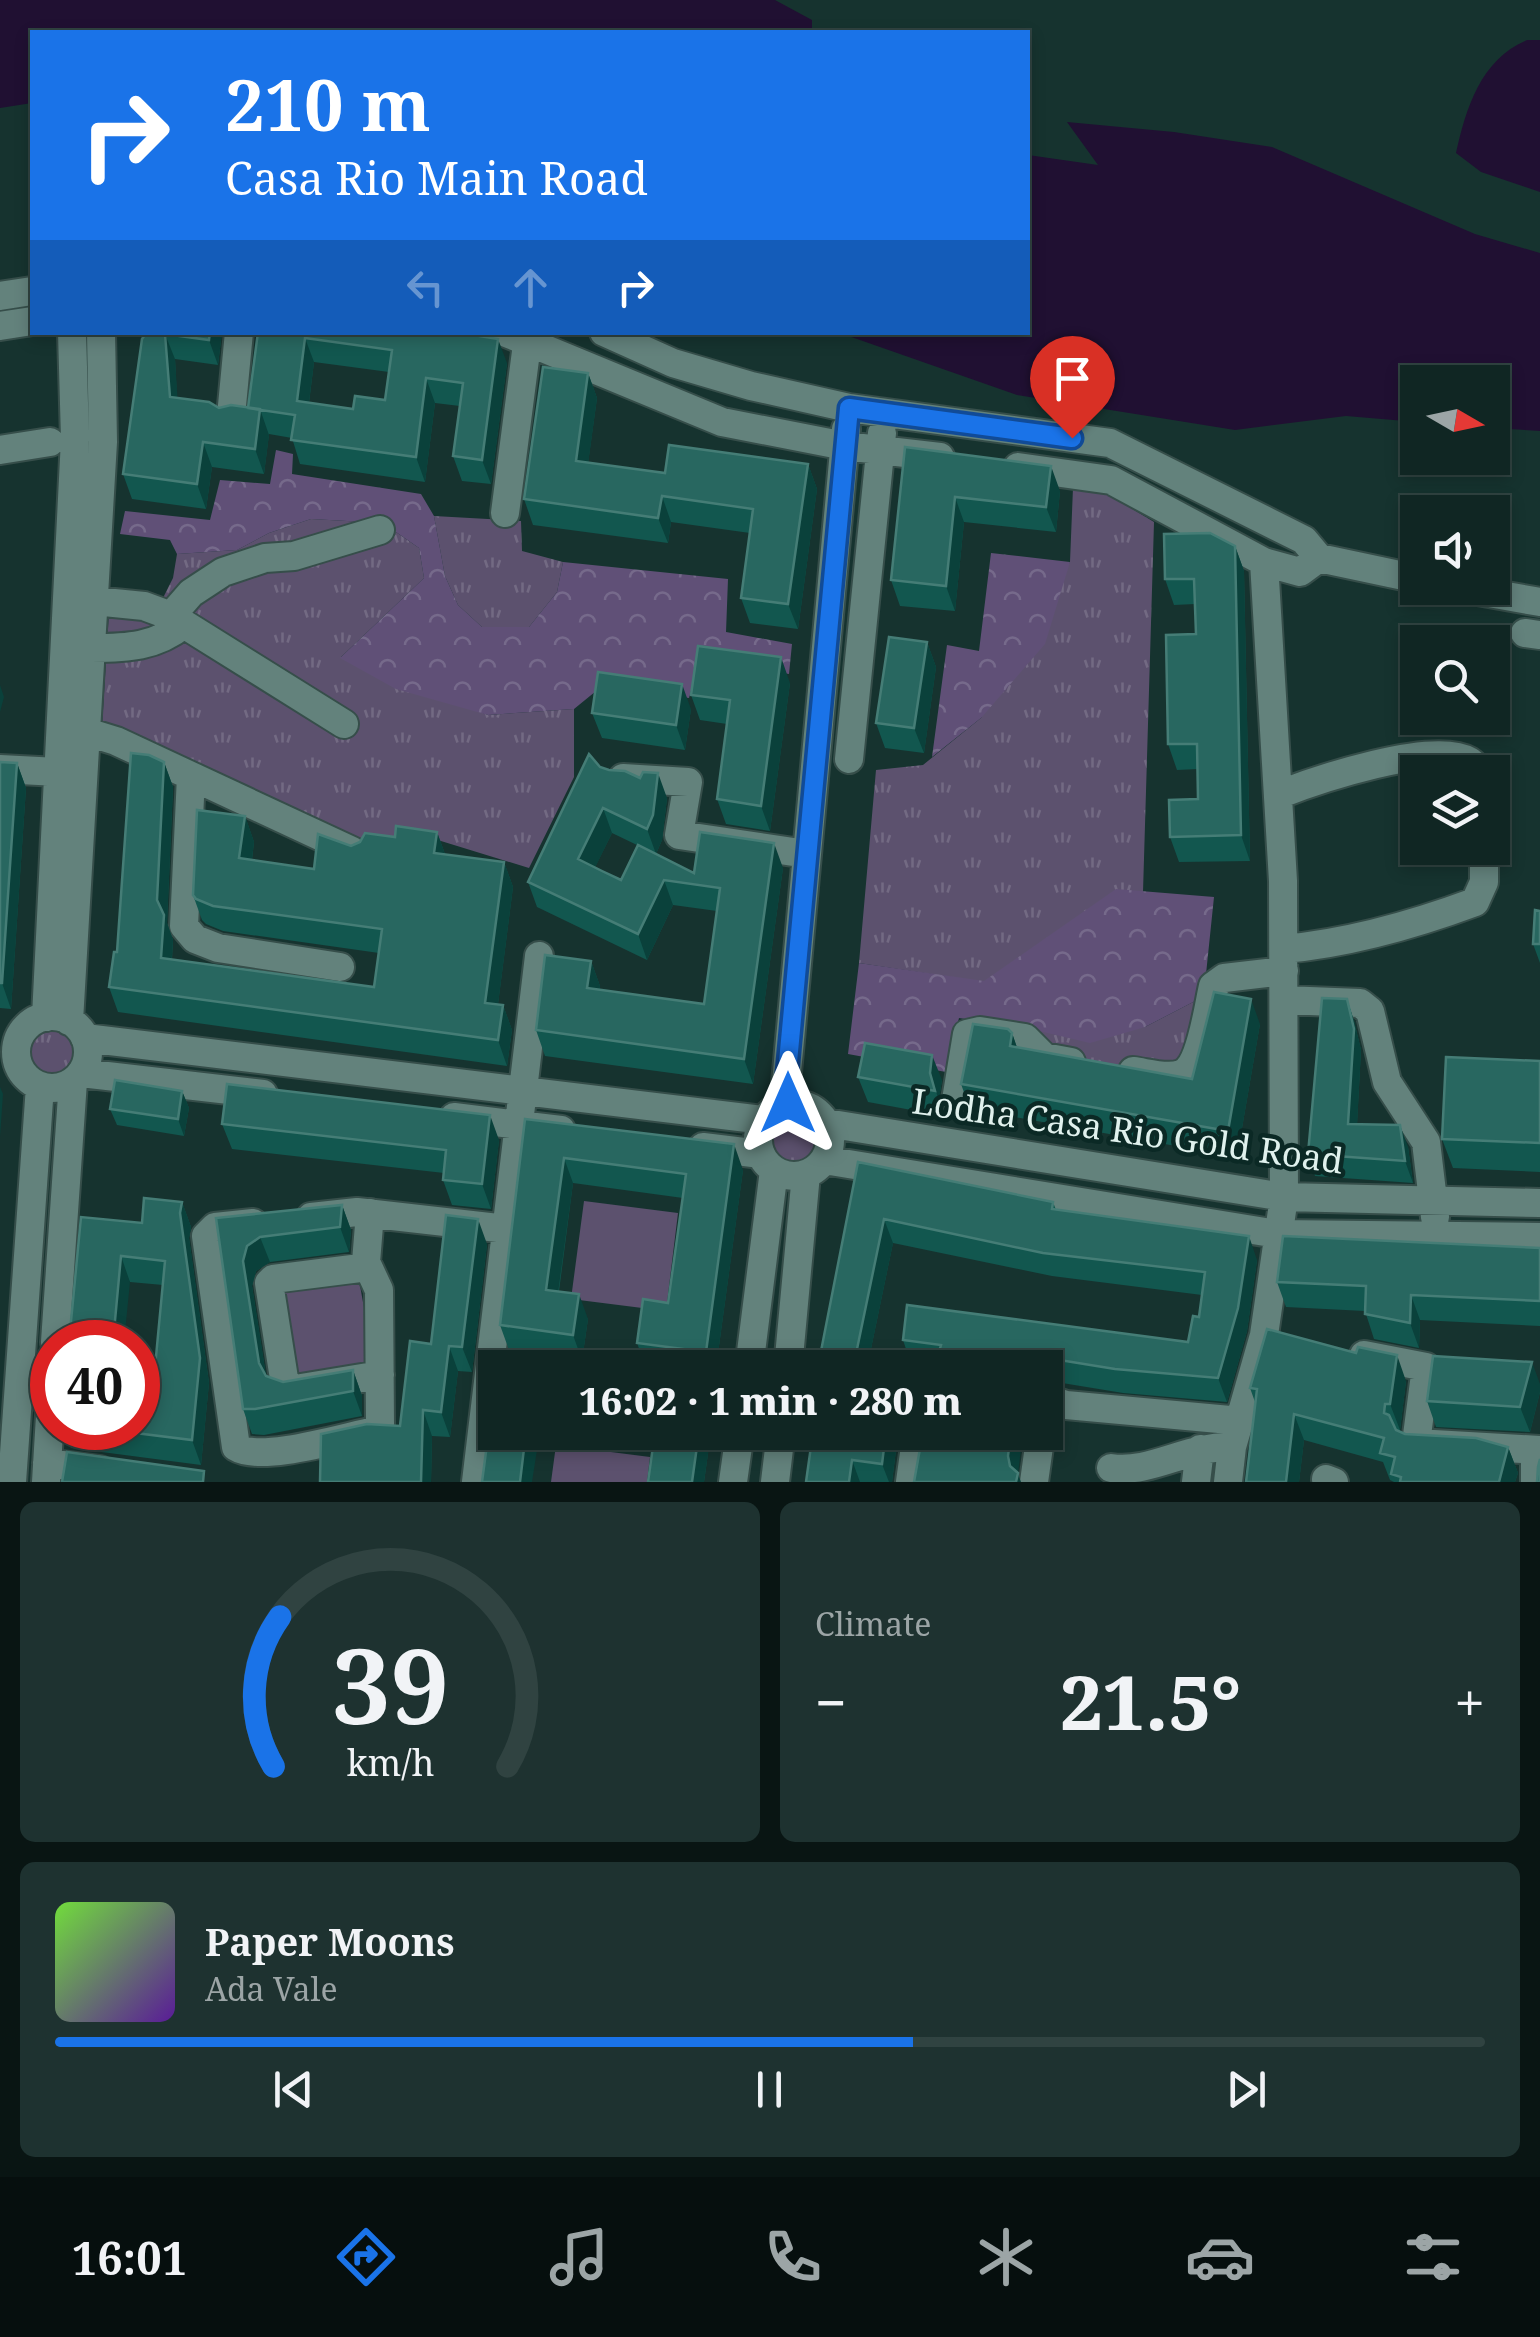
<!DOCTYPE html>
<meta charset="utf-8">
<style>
body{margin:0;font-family:"Noto Serif",serif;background:#1e3230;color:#f1f3f6;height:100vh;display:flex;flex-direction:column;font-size:38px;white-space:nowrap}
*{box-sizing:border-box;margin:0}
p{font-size:32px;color:#9ca5a6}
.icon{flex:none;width:55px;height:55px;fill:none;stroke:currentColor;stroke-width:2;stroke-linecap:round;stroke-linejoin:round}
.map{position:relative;height:1482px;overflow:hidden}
.side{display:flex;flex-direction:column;gap:20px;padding:20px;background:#091513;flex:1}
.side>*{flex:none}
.banner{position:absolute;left:30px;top:30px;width:1000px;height:305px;border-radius:0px;box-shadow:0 5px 15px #0003,0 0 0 2px #304341;background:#1a73e8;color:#fff;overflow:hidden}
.needle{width:65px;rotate:99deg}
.controls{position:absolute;left:1400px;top:365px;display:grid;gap:20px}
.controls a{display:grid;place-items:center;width:110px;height:110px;border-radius:0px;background:#102623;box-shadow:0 5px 15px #0003,0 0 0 2px #304341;font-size:50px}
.speed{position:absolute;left:30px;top:1320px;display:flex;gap:20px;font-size:50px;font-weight:700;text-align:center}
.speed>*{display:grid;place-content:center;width:130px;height:130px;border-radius:50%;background:#102623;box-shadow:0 5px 15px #0003,0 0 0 2px #304341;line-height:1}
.speed .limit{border:15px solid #d22;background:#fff;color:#111}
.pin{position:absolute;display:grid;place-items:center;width:85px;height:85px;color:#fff;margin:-102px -42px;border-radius:50% 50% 50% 0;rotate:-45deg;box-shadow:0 0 10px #0007}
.pin .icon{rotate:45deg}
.me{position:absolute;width:110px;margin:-55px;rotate:0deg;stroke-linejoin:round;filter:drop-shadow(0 0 8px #0008)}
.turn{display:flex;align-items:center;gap:35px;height:210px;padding:0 30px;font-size:45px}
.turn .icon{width:130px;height:130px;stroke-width:2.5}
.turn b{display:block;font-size:70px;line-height:85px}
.lanes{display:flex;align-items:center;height:95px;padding:0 30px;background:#0003;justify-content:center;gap:50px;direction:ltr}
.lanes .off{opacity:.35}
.big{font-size:75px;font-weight:800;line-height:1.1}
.side .card{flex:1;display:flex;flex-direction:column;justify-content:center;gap:15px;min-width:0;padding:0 35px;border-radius:15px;background:#1e3230}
.side .dial{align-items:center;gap:0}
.dial svg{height:260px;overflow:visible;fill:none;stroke:#304341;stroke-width:7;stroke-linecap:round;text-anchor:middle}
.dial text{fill:#f1f3f6;stroke:none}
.song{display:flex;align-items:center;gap:30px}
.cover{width:120px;height:120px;border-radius:15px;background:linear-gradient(135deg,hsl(100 70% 55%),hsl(270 70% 35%))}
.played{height:10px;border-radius:5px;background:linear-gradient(90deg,#1a73e8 60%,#304341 60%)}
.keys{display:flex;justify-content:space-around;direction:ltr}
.heat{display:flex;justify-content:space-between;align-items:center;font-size:55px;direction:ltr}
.side .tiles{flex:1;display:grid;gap:20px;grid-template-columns:1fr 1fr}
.card:last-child{grid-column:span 2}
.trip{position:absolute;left:478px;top:1350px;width:585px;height:100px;border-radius:0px;background:#102623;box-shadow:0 5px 15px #0003,0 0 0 2px #304341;font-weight:800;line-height:100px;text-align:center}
.tab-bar{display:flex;height:160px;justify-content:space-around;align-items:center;background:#060f0e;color:#9ca5a6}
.tab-bar .icon{width:70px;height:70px}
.tab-bar .on{color:#1a73e8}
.tab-bar b{font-size:45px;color:#f1f3f6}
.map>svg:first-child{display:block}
.grass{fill:url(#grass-tufts)}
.forest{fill:url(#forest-crowns)}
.park{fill:#5c516e}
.water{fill:#201032}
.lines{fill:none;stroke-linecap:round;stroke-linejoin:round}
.minor-casing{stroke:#364e4a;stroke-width:32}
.minor{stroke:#63827c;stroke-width:28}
.wall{fill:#12574f;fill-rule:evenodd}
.shaded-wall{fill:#0a413b}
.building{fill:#286760;stroke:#457d76;stroke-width:2.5;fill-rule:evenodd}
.route-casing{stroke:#114b97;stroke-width:25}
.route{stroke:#1a73e8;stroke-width:18}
.labels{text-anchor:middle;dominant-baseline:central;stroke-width:9;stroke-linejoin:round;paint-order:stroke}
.street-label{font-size:35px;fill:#e0f1ed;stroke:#0b2925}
</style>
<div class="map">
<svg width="1540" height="1482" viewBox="0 0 1540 1482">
<defs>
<pattern id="grass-tufts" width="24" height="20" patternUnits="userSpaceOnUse" patternTransform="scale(2.5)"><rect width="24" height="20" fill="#5c516e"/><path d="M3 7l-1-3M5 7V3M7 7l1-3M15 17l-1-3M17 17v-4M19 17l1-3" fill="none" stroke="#736a83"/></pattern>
<pattern id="forest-crowns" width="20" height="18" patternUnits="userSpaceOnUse" patternTransform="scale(2.5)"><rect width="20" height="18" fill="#605077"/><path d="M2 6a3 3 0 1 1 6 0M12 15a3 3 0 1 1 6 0" fill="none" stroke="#766a8b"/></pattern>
</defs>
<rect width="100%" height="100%" fill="#16332f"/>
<path class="grass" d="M1073 488 1101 490 1154 522 1143 892 1116 890 984 982 859 963 876 770 923 765 981 718 1070 562Z
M434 516 521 521 522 551 563 562 557 592 529 627H482L458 605 445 576Z
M311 519 383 523 419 548 424 578 341 657 488 715 574 709V777L529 868 415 833 355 844 124 728 102 727 110 595 163 598 173 578 177 554 237 550 269 533Z
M1199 999 1185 1091 1028 1065 1035 1030 1145 1027Z
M31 1052a21 21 0 1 1 42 0a21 21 0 1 1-42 0Z
M773 1140a21 21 0 1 1 42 0a21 21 0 1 1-42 0Z"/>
<path class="forest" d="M276 450 293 454 292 474 421 494 434 516 445 576 458 605 482 627H529L557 592 563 562 728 579 726 632 792 644 789 674 699 660 689 698 601 687 574 709 488 715 396 689 340 658 424 578 419 548 383 523 311 519 269 533 237 550 177 554 170 540 120 534 125 511 210 520 220 480 270 484Z
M991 553 1070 562 1045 644 981 718 932 757 947 645 979 651Z
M1116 889 1214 897 1206 974 1199 999 1145 1027 1090 1043 1035 1030 959 1018 946 1072 848 1054 859 963 984 981Z"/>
<path class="park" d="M584 1201 678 1213 666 1311 571 1299Z
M359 1280 375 1369 290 1385 275 1288Z
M556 1445 650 1457 647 1482H551Z"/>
<path class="water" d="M0 0H775L812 20V32H32V103L0 108Z
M1527 40H1540V192L1481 172 1456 153C1466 108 1481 59 1527 40Z
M1067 122 1174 132 1272 147 1475 234 1540 253V431L1493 428 1492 382H1418L1417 422 1346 416 1235 430 1017 395 840 333 1028 332V155L1098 165Z"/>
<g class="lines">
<g class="minor-casing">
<path id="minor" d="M0 296 32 291
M0 326 32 321
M504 332 722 422 845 446 940 457
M604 332 673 363 751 386 849 408 1110 443 1304 540 1319 558 1418 579
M231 416 239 332
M0 450 50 442
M1018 467 1111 480 1264 562 1300 572 1319 558
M505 513 527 344
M1461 588 1540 602
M94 601 144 606 171 616 344 724
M171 616 191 593 223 572 265 558 294 556 380 530
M1525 633 1540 635
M92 648C127 648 156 647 184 624
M70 731 87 732 116 741 352 851
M849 759 882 433
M0 769 58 772
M191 776 184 926 195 939 218 948 340 967
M623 778 688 782 679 835 807 854
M1278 795C1316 780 1434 740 1469 761 1474 764 1477 769 1481 772
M1284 949C1350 943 1413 925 1475 902L1484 882V848
M1284 1000 1360 1003 1370 1011 1387 1082 1426 1142 1435 1217
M16 1052a36 36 0 1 1 72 0a36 36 0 1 1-72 0Z
M46 1017 75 439 72 332
M69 1021 103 442 101 332
M85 1038 764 1120
M1133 1071C1148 1073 1167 1079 1181 1074 1201 1066 1208 1007 1213 986L1224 978 1284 971
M81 1073 263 1094
M956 1100 967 1034 980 1031 1025 1038 1044 1057 1071 1062
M758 1140a36 36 0 1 1 72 0a36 36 0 1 1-72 0Z
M784 1105 846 429
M454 1117 561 1130
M826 1123 1284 1197 1540 1203
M703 1147 761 1154
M824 1160 1277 1234 1540 1237
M311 1217 357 1212 507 1229
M253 1223 215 1227 206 1236 236 1447C261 1463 344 1437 375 1431L380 1424 379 1290 366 1262 370 1213
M368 1267 273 1279 269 1283 285 1385 289 1390 380 1375
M55 1342 73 1081
M1364 1355 1426 1367 1416 1443 1540 1450
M749 1368 774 1170
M788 1368 806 1174
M1045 1398 1066 1405 1241 1421
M47 1463 100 1470
M1111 1468C1151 1474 1189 1445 1232 1447
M1326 1479 1334 1482
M12 1482 40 1086
M46 1482 52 1383
M476 1482 539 956
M733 1482 740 1432
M775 1482 781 1432
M910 1482 917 1432
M1034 1482 1041 1432
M1196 1482 1200 1449
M1228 1482 1232 1447 1264 1335 1284 1197 1283 881 1264 562
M1535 1482V1450"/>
</g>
<use href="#minor" class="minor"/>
</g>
<path class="wall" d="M147 332H222L218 365 175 359 177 398 219 408H248L258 332 507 363 491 484 462 481 453 456 460 406 435 403 425 482 300 464 292 438 269 434 264 474 212 467 206 509 132 499 123 474ZM314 362 389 372 385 400 353 409 309 403Z
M588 373 597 398 588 463 665 473 808 464 817 489 798 629 750 623 741 598 750 533 671 522 668 543 533 525 524 499Z
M905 447 1060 491 1056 532 964 522 955 611 900 606 891 580Z
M1235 546 1244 571 1250 861 1179 862 1170 837 1198 799V769L1177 770 1168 744 1196 634 1195 604 1174 605 1165 579Z
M927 642 936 667 924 753 885 748 876 723Z
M790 683 770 831 726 824 717 799 727 724 700 720 691 695Z
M691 709 685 750 602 738 592 713Z
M0 762 17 763 26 788 11 1009 0 1008Z
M164 762 173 787 167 923 173 940 172 960 374 987 379 953 223 931 206 924 202 920 193 895 245 816 254 842 252 860 314 869 351 846 395 837 437 832 445 854 504 862 513 887 498 1004 503 1005 512 1030 507 1066 118 1012 109 987Z
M600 767 667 798 662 840 656 854 694 873 783 868 753 1084 545 1056 536 1030 591 961 600 986V990L704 1004 717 911 673 905 647 960 537 907 528 882ZM612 833 637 845 621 880 595 867Z
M1540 911V963L1533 944Z
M1347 999 1354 1021 1361 1050 1357 1124 1408 1147 1413 1183 1315 1176 1308 1154Z
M1260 1024 1237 1157 970 1109 961 1084 1012 1033 1017 1048 1192 1079Z
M1540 1061V1172L1453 1168 1442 1139Z
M858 1077 942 1080 939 1098 944 1116 868 1102Z
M182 1091 189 1108 184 1136 117 1125 110 1109Z
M525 1119 743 1170 716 1368H646L637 1343 668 1303 683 1198 573 1183 559 1291 588 1319 582 1360 509 1350 500 1325Z
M222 1124 499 1140 491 1209 452 1205 443 1180 444 1173 232 1149Z
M858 1162 1053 1202 1056 1210 1257 1260 1247 1331 1227 1402 1123 1393 1050 1381 1045 1382V1368H934L911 1364 903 1340 1188 1342 1199 1317 1202 1295 1052 1276 893 1243 867 1368H828L821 1351Z
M182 1202 191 1227 189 1238 209 1383 201 1465 71 1448 63 1428H138L152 1399 163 1285 130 1282 81 1217 142 1223Z
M342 1205 351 1230 349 1252 270 1262 256 1271 252 1286 266 1376 283 1382 353 1370 362 1396V1416L264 1435 252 1434 243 1409 216 1218Z
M487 1244 472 1372 458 1371 450 1437 432 1436 431 1482H320L400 1426 431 1344Z
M1540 1248V1326L1420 1320 1419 1348 1374 1339 1365 1311 1286 1307 1277 1282Z
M1406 1381 1400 1430H1396L1405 1434 1508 1447 1518 1473 1515 1482H1394L1390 1480 1383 1462 1304 1440 1299 1482H1246L1255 1402 1250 1388Z
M1540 1384V1392L1530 1432 1436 1427 1427 1401Z
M495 1432H711L704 1482H648L652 1452 539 1437Z
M813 1432 896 1450 892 1482H806Z"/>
<path class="shaded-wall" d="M210 332H222L218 365 209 340Z
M165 334 175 359 179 422 170 397Z
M305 338 314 362 306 426 297 401Z
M498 339 507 363 491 484 482 460Z
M588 373 597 398 585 487 576 461Z
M426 378 435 403 425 482 416 457Z
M260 409 269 435 264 474 255 449Z
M203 442 212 467 206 509 197 484Z
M808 464 817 489 798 629 788 604Z
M1051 466 1060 491 1056 532 1046 507Z
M662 496 671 522 668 543 658 518Z
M955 497 964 522 955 611 946 586Z
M1235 546 1244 571 1250 861 1241 835Z
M927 642 936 667 924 753 914 728Z
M781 657 790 683 770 831 761 806Z
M682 684 691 709 685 750 676 725Z
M0 685 4 697 0 712Z
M164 762 173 787 167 923 173 940 170 983 161 958 157 900Z
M17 763 26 788 11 1009 2 983Z
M658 773 667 798 662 840 656 854 647 829Z
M603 808 612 833 587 884 578 859Z
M245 816 254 842 249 884 239 858Z
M437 832 446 857 434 853Z
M774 843 783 868 753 1084 744 1059Z
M504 862 513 887 495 1028 485 1003Z
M664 880 673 905 647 960 638 934Z
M591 961 600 986 597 1014 587 988Z
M1251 999 1260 1024 1237 1157 1228 1131Z
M1347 999 1354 1021 1361 1050 1356 1145 1348 1124Z
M503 1005 512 1030 507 1066 498 1040Z
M1012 1033 1021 1059 1010 1046Z
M932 1055 942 1080 939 1098 944 1116 930 1073Z
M0 1087 3 1094 0 1137Z
M182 1091 189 1108 184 1136 178 1119Z
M490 1115 499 1140 491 1209 482 1184Z
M1400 1125 1408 1147 1413 1183 1405 1161Z
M734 1144 743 1170 716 1368H711L706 1352Z
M564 1158 573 1183 555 1315 546 1290Z
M182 1202 191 1227 189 1238 209 1383 201 1465 192 1440 180 1213Z
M342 1205 351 1230 349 1252 340 1227Z
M478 1219 487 1244 472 1372 462 1347Z
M884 1219 893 1243 867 1368H860L856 1354Z
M1249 1236 1257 1260 1247 1331 1227 1402 1218 1378Z
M260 1237 270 1262 256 1271 252 1286 268 1388 259 1363 243 1261 247 1246Z
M121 1256 130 1282 124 1342H113Z
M579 1294 588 1319 582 1360 573 1335Z
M1411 1295 1420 1320 1419 1348 1410 1323Z
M449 1346 458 1371 450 1437 441 1412Z
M1397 1355 1406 1381 1400 1430 1390 1404Z
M1532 1362 1540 1384V1392L1530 1432 1520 1407Z
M353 1370 362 1396V1416L353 1391Z
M423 1410 432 1436 431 1482H421Z
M1294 1414 1304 1440 1299 1482H1286Z
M526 1432H537L539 1437 532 1482H520Z
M699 1432H711L704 1482H692Z
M886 1432H890L896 1450 892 1482H889L882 1464Z
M1011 1432H1023L1018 1474 1021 1482H1016L1010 1466 1008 1456Z
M1508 1447 1518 1473 1515 1482H1499Z
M852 1460 860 1482H849Z"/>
<path class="building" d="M147 332H210L209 340 165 334 170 397 209 402 219 408 231 405 260 409 255 449 203 442 197 484 123 474 142 339Z
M258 332H455L498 339 482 460 453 456 463 383 426 378 416 457 291 440 295 415 248 408ZM305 338 392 350 385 400 355 396 353 409 297 401Z
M543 367 588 373 576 461 665 473 669 445 808 464 788 604 741 598 753 509 662 496 658 518 524 499Z
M905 447 1051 466 1046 507 955 497 946 586 891 580Z
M1210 533 1235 546 1241 835 1170 837 1169 800 1198 799 1197 744H1168L1166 635 1196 634 1194 579H1165L1164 534Z
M889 637 927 642 914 728 876 723Z
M698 646 781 657 761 806 717 799 730 700 691 695Z
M598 672 682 684 676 725 592 713Z
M131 753 149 755 164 762 157 900 164 915 161 958 374 987 382 929 213 906 196 899 193 895 197 810 245 816 239 858 314 869 318 834 351 846 360 842 365 833 395 837 396 826 437 832 434 853 504 862 485 1003 503 1005 498 1040 109 987 114 952H117Z
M589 754 600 767 609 770 625 771 640 778 643 772 658 773 653 815 647 829 603 808 578 859 602 871 621 880 638 845 694 873 700 832 774 843 744 1059 536 1030 545 955 591 961 587 988 704 1004 720 888 664 880 638 934 528 882Z
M0 762 17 763 2 983H0Z
M1535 910 1540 911V944H1533Z
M1214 992 1251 999 1228 1131 961 1084 973 1024 1008 1029 1012 1033 1010 1046 1192 1079Z
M1322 998 1347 999 1354 1029 1348 1124 1400 1125 1405 1161 1308 1154Z
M865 1043 932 1055 930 1073 935 1091 858 1077Z
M1446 1057 1540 1061V1143L1442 1139Z
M115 1080 182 1091 178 1119 110 1109Z
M227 1084 490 1115 482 1184 443 1180 446 1150 222 1124Z
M525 1119 734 1144 706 1352 637 1343 643 1299 668 1303 686 1174 564 1158 546 1290 579 1294 573 1335 500 1325Z
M858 1162 1053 1202 1052 1209 1249 1236 1238 1308 1218 1378 1115 1369 1041 1357 1024 1362 1022 1368H934L941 1345 903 1340 907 1305 1188 1342 1193 1316 1199 1317 1205 1272 1043 1253 884 1219 856 1354 821 1351Z
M144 1198 182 1202 180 1213 200 1358 192 1440 95 1428H138V1398L152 1399 165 1261 121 1256 113 1342H69L81 1217 142 1223Z
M342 1205 340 1227 260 1237 247 1246 243 1261 259 1363 266 1376 283 1382 353 1370V1391L255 1409H243L216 1218Z
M446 1215 478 1219 462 1347 449 1346 441 1412 423 1410 421 1482H320L321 1434 367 1424 400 1426 410 1341 431 1344Z
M1283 1236 1540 1248V1301L1411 1295 1410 1323 1365 1314 1366 1286 1277 1282Z
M1267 1329 1356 1353 1358 1347 1397 1355 1390 1404H1385L1384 1413 1389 1415 1396 1430 1405 1434 1476 1438 1508 1447 1499 1482H1400L1401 1477 1391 1474 1395 1457 1380 1453 1384 1438 1294 1414 1286 1482H1246L1257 1389 1250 1388Z
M1433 1356 1532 1362 1520 1407 1427 1401Z
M495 1384V1432H526L520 1482H482Z
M655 1432H699L692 1482H648Z
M813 1432H886L882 1464 852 1460 849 1482H806Z
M923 1432H1011L1008 1456 1010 1466 1018 1473 1016 1482H914Z
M67 1452 204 1471 203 1482H62Z
M1540 1459V1482H1537L1538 1467Z"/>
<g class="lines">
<g class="route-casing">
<path id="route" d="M788 1103 784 1105 849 408 1072 438"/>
</g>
<use href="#route" class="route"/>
</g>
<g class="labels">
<g class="street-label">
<text transform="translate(1128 1130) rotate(8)">Lodha Casa Rio Gold Road</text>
</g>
</g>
</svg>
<div class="controls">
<a><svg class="needle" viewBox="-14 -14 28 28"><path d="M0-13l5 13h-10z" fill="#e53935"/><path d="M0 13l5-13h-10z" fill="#9ca5a6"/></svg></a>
<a><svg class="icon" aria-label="sound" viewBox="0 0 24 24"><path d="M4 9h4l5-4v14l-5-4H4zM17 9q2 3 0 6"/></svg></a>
<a><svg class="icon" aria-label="search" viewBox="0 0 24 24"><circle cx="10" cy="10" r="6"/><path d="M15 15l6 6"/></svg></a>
<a><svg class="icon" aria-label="layers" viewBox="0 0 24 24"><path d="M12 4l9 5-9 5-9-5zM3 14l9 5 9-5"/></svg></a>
</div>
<div class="speed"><div class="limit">40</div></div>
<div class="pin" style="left:1072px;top:438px;background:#d93025"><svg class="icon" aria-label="arrive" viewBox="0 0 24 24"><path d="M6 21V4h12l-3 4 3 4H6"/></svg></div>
<svg class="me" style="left:788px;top:1103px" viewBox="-20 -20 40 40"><path d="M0-17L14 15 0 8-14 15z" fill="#1a73e8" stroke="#fff" stroke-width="4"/></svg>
<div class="trip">16:02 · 1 min · 280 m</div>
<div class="banner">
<div class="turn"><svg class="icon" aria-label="right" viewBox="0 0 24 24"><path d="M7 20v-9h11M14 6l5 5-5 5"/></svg><div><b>210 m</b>Casa Rio Main Road</div></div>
<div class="lanes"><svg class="icon off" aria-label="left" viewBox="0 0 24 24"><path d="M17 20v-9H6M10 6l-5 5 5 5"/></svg><svg class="icon off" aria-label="ahead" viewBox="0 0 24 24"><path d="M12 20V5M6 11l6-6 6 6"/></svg><svg class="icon" aria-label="right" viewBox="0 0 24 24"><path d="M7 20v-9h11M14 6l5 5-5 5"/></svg></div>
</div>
</div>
<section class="side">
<div class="tiles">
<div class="card dial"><svg viewBox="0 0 100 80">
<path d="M14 69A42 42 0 1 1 86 69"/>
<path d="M14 69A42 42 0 0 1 16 23" stroke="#1a73e8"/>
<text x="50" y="56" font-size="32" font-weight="700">39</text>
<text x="50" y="72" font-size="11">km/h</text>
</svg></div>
<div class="card"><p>Climate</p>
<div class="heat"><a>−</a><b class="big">21.5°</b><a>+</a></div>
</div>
<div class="card">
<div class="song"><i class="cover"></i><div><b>Paper Moons</b><p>Ada Vale</p></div></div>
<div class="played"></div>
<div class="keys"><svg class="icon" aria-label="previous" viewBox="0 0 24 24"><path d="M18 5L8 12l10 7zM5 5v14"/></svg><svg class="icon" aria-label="pause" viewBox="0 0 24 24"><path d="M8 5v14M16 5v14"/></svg><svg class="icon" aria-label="next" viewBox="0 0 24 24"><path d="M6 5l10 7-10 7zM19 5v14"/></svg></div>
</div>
</div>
</section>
<nav class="tab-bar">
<b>16:01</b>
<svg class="icon on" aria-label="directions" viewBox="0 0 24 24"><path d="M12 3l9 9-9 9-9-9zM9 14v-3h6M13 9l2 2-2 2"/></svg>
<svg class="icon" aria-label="music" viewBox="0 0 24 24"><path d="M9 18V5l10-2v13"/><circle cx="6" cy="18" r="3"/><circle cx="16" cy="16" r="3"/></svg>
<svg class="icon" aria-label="phone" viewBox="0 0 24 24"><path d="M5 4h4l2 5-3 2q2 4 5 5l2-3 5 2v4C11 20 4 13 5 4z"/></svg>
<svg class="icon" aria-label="climate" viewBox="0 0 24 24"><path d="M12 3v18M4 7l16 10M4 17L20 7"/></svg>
<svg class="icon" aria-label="car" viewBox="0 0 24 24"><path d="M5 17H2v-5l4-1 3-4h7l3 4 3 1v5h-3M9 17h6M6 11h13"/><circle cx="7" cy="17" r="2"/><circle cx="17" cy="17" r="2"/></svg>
<svg class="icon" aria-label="filters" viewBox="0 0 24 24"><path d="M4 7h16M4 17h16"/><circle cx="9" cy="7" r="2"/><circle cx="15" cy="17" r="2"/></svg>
</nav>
